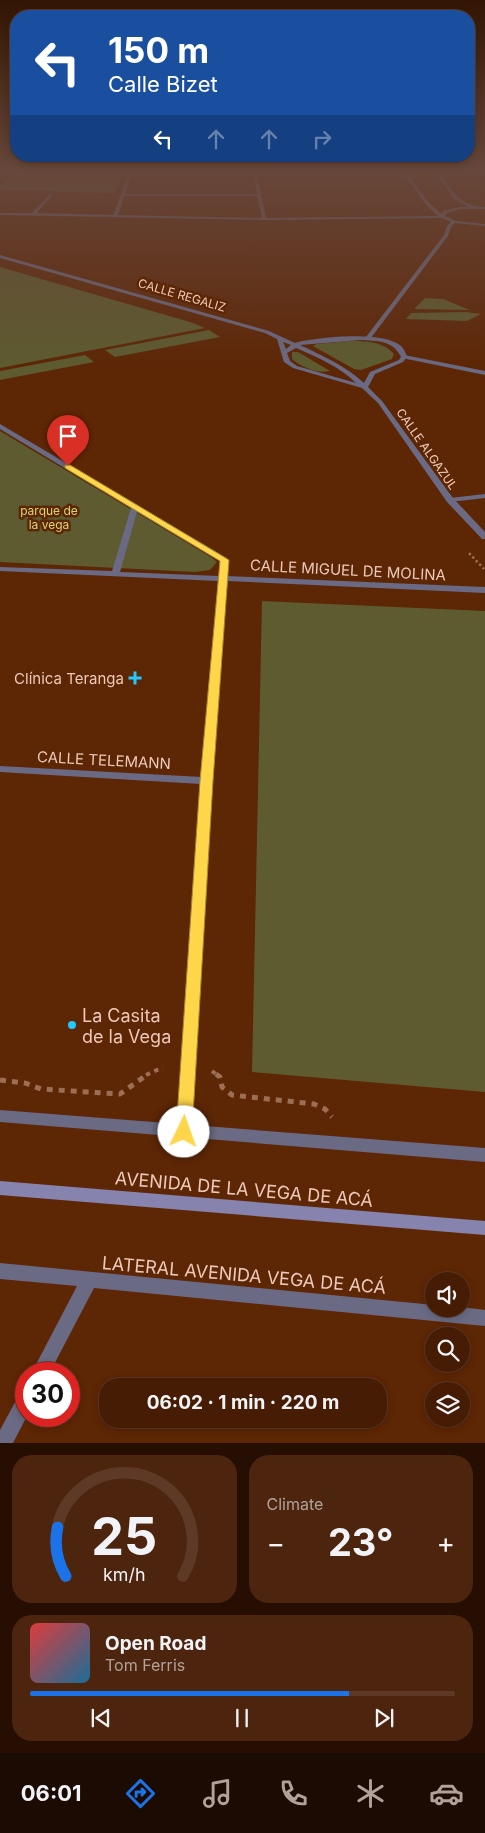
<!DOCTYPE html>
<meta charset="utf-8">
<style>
body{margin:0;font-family:Inter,sans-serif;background:#4d250e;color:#f1f3f6;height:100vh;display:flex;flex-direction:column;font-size:19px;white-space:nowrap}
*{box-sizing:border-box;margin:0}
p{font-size:16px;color:#b0a19a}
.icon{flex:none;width:28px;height:28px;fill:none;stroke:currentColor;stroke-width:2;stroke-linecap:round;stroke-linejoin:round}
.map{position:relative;height:1443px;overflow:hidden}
.sheet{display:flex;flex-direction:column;gap:12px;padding:12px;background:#260f02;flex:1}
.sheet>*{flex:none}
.guide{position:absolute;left:10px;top:10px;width:465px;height:152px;border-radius:20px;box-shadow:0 2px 8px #0003,0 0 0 1px #5e3a26;background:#1a4fa0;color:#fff;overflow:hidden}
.controls{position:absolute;left:425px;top:1272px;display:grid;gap:10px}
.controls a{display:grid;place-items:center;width:45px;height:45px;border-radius:50%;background:#461c04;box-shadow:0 2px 8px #0003,0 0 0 1px #5e3a26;font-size:25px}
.speed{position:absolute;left:15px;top:1362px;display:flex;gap:10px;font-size:25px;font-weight:700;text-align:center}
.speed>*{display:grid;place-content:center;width:65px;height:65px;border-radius:50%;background:#461c04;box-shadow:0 2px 8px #0003,0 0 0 1px #5e3a26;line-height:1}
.speed .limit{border:8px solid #d22;background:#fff;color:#111}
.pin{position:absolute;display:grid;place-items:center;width:42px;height:42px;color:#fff;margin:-51px -21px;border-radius:50% 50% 50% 0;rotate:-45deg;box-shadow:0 0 5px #0007}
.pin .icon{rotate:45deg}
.me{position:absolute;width:55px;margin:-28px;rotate:3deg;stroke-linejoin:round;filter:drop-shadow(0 0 4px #0008)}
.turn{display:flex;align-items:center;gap:18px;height:105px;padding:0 15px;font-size:22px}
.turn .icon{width:65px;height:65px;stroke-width:2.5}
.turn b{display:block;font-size:35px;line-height:42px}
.lanes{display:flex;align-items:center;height:48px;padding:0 15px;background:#0003;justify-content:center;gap:25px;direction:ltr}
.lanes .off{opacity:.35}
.big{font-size:38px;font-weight:700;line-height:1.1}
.sheet .card{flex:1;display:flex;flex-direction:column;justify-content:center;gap:8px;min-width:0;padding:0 18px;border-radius:20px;background:#4d250e}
.sheet .dial{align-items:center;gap:0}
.dial svg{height:130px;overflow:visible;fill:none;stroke:#5e3a26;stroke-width:7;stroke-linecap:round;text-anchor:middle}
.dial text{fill:#f1f3f6;stroke:none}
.song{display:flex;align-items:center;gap:15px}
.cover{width:60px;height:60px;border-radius:8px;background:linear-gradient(135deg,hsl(0 70% 55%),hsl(200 70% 35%))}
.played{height:5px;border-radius:2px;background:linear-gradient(90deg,#1a73e8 75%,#5e3a26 75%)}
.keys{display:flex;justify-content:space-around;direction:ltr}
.heat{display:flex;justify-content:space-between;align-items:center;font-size:28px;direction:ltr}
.sheet .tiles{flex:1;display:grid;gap:12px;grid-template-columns:1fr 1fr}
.card:last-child{grid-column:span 2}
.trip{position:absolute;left:99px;top:1378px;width:288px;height:50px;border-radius:20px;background:#461c04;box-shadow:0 2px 8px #0003,0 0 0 1px #5e3a26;font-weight:700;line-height:50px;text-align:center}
.tabs{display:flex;height:80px;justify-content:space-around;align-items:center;background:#1c0b02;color:#b0a19a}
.tabs .icon{width:35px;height:35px}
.tabs .on{color:#1a73e8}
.tabs b{font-size:22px;color:#f1f3f6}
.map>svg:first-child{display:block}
.green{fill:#5d5b2f}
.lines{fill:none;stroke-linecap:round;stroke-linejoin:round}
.path-far2{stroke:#9c6e54;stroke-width:2.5;stroke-dasharray:2.5 2.5;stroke-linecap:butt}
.path-far1{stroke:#9c6e54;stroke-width:4;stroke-dasharray:4.5 4.5;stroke-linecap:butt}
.path{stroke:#9c6e54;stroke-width:5;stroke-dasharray:6 6;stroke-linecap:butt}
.service{fill:#6a6a84;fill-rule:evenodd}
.minor{fill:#6a6a84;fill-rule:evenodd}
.tertiary{fill:#6a6a84;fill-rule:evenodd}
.secondary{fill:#8684ae;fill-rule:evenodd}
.route{fill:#ffd54a;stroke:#a68a30}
.poi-dot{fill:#21c9fd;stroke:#5d2605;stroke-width:2}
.labels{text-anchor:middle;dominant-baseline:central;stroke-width:5;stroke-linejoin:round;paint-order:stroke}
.far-street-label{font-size:12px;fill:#ecc9b9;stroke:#5d2605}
.far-park-label{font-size:12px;fill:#d8d476;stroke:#5d2605}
.street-label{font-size:15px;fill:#ecc9b9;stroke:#5d2605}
.poi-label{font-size:15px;fill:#ecc9b9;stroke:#5d2605;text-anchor:end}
.near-poi-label{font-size:18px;fill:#ecc9b9;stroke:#5d2605;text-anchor:start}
.near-street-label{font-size:18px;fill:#ecc9b9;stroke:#5d2605}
</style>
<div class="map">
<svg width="485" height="1443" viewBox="0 0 485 1443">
<rect width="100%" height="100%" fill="#5d2605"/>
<path class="green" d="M16 170 122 171 115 193 0 190V185Z
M0 267 190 322 205 328 0 368Z
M425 298 443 299 470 310 414 309Z
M466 312 481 314 467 321 406 319 411 313Z
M209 330 220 337 115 357 105 350Z
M349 341C365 341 383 341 394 354L392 359 361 370 354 369 313 346 317 344Z
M298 352 330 371C318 374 301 367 292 359V352Z
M85 355 94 362 0 380V371Z
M0 431 211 557 217 562 210 570 195 572 0 562Z
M262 601 485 611V1092L252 1072Z"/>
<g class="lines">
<path class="path-far2" d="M469 553 484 569"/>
<path class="path-far1" d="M212 1071 217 1075
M146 1075 157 1070 163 1069"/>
<path class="path" d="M216 1074 220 1077 222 1087 232 1095 314 1104 325 1109 332 1117
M0 1080 25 1083 41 1089 120 1094 148 1074"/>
<path class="service" d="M0 1110 485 1148V1162L0 1122Z"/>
<path class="minor" d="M6 169H10L0 178V175Z
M63 169H132L134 170 133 173H253L252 170 254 169 257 173H404L402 170 404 169 429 203 442 214 443 211 460 207H469L454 199 433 169H437C450 188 459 207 485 207V209H460L447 213 445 216 456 221 485 224V226L455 223 451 227 448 236 370 339 368 340 365 338 366 337 444 235 447 226 451 222 442 218 264 220 0 215V213H32L50 194 52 195 37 213 113 215 130 171ZM132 175H253L257 194H125ZM257 175H405L426 205 438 216 266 218ZM124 196H257L262 218 118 215Z
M404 355 485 371V375L402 358V356Z
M0 424 227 558V576L485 587V593L227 581 212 781 191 1132 189 1137 184 1138 179 1137 177 1132 201 784 0 772V766L202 777 218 581 0 571V567L112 571 131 508 0 429ZM137 512 220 561 219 576 120 572Z
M485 494V498L450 502 446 500 450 498Z
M0 1263 434 1305V1309H461V1307L485 1310V1326L94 1288 49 1374H31L77 1286 0 1279Z
M26 1390 27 1416 13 1443H0V1430L20 1393Z"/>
<path class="tertiary" d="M0 255 269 331 295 343C316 337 386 330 402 347 404 349 406 354 407 357L403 362 375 374 368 387 382 401 453 498 485 532V539H482L447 502 378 403 362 388 293 368 284 362 277 339 265 333 0 258ZM360 340C377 341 393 340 401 357L399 360 370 372 364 383C346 366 323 356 300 345ZM283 342 291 345 286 349ZM296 348C317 357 340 367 356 383L297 366 290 361 287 353Z"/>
<path class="secondary" d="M0 1181 485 1221V1235L0 1195Z"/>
</g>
<linearGradient id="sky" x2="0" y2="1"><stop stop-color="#331503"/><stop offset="0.46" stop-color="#67473b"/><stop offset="1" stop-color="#67473b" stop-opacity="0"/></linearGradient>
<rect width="485" height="371" fill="url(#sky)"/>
<path class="route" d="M65 465H70L229 560 213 781 192 1132 190 1137 184 1139 178 1137 176 1132 200 781 220 561 65 468Z"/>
<g class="poi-dot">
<path d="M132.5 670.5h5v5h5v5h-5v5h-5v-5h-5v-5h5z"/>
<circle cx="72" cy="1025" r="5"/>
</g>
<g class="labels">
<g class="far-street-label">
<text transform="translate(182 295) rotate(16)">CALLE REGALIZ</text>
<text transform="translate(427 449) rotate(55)">CALLE ALGAZUL</text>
</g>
<g class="far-park-label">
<text x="49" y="510">parque de<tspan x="49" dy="14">la vega</tspan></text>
</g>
<g class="street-label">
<text transform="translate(348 570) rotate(3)">CALLE MIGUEL DE MOLINA</text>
<text transform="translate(104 760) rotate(3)">CALLE TELEMANN</text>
</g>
<g class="poi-label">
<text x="124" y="678">Clínica Teranga</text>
</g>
<g class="near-poi-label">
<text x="82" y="1015">La Casita<tspan x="82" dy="21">de la Vega</tspan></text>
</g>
<g class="near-street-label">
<text transform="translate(244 1189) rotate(5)">AVENIDA DE LA VEGA DE ACÁ</text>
<text transform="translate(244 1275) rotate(5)">LATERAL AVENIDA VEGA DE ACÁ</text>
</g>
</g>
</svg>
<div class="controls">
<a><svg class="icon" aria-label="sound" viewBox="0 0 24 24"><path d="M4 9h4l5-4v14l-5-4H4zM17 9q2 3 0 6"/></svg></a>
<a><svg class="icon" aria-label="search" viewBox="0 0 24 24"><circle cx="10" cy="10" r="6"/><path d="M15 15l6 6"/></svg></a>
<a><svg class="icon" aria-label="layers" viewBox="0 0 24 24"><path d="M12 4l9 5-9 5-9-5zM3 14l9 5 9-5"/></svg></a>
</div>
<div class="speed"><div class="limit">30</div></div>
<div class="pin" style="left:68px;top:466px;background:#d93025"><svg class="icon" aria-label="arrive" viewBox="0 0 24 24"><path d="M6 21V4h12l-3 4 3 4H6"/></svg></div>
<svg class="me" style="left:184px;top:1132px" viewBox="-20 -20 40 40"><circle r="19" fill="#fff"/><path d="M0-13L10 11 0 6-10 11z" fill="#ffd54a"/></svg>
<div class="trip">06:02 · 1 min · 220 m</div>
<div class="guide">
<div class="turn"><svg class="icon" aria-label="left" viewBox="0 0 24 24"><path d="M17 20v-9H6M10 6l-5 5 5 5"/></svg><div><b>150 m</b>Calle Bizet</div></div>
<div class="lanes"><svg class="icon" aria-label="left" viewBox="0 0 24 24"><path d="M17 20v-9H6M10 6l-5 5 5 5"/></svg><svg class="icon off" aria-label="ahead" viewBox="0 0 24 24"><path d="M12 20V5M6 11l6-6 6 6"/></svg><svg class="icon off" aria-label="ahead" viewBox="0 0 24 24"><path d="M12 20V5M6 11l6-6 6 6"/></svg><svg class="icon off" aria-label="right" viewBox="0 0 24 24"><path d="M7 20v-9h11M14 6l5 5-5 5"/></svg></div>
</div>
</div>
<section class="sheet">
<div class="tiles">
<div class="card dial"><svg viewBox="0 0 100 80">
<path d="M14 69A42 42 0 1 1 86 69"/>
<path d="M14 69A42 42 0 0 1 9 39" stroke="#1a73e8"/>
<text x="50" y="56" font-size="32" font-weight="700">25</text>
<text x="50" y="72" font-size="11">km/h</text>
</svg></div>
<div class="card"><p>Climate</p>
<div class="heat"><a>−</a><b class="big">23°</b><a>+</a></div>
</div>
<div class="card">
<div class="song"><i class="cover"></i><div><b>Open Road</b><p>Tom Ferris</p></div></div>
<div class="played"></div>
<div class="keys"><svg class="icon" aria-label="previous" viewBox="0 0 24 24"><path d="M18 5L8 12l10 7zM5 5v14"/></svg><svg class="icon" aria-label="pause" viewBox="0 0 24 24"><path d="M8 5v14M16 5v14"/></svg><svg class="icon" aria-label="next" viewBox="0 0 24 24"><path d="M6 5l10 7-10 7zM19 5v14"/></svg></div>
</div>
</div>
</section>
<nav class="tabs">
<b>06:01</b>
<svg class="icon on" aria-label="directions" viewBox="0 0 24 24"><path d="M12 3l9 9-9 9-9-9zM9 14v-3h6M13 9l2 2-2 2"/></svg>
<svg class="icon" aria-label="music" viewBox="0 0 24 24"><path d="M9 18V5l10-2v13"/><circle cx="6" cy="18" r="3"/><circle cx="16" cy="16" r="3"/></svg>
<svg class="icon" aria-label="phone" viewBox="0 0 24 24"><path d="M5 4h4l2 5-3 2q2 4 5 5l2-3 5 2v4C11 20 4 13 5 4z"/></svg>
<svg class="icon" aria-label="climate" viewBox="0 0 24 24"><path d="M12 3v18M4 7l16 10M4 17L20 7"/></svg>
<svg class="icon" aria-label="car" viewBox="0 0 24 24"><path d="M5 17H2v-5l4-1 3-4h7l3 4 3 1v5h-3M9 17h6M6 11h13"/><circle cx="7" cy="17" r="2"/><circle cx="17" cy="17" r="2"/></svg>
</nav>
